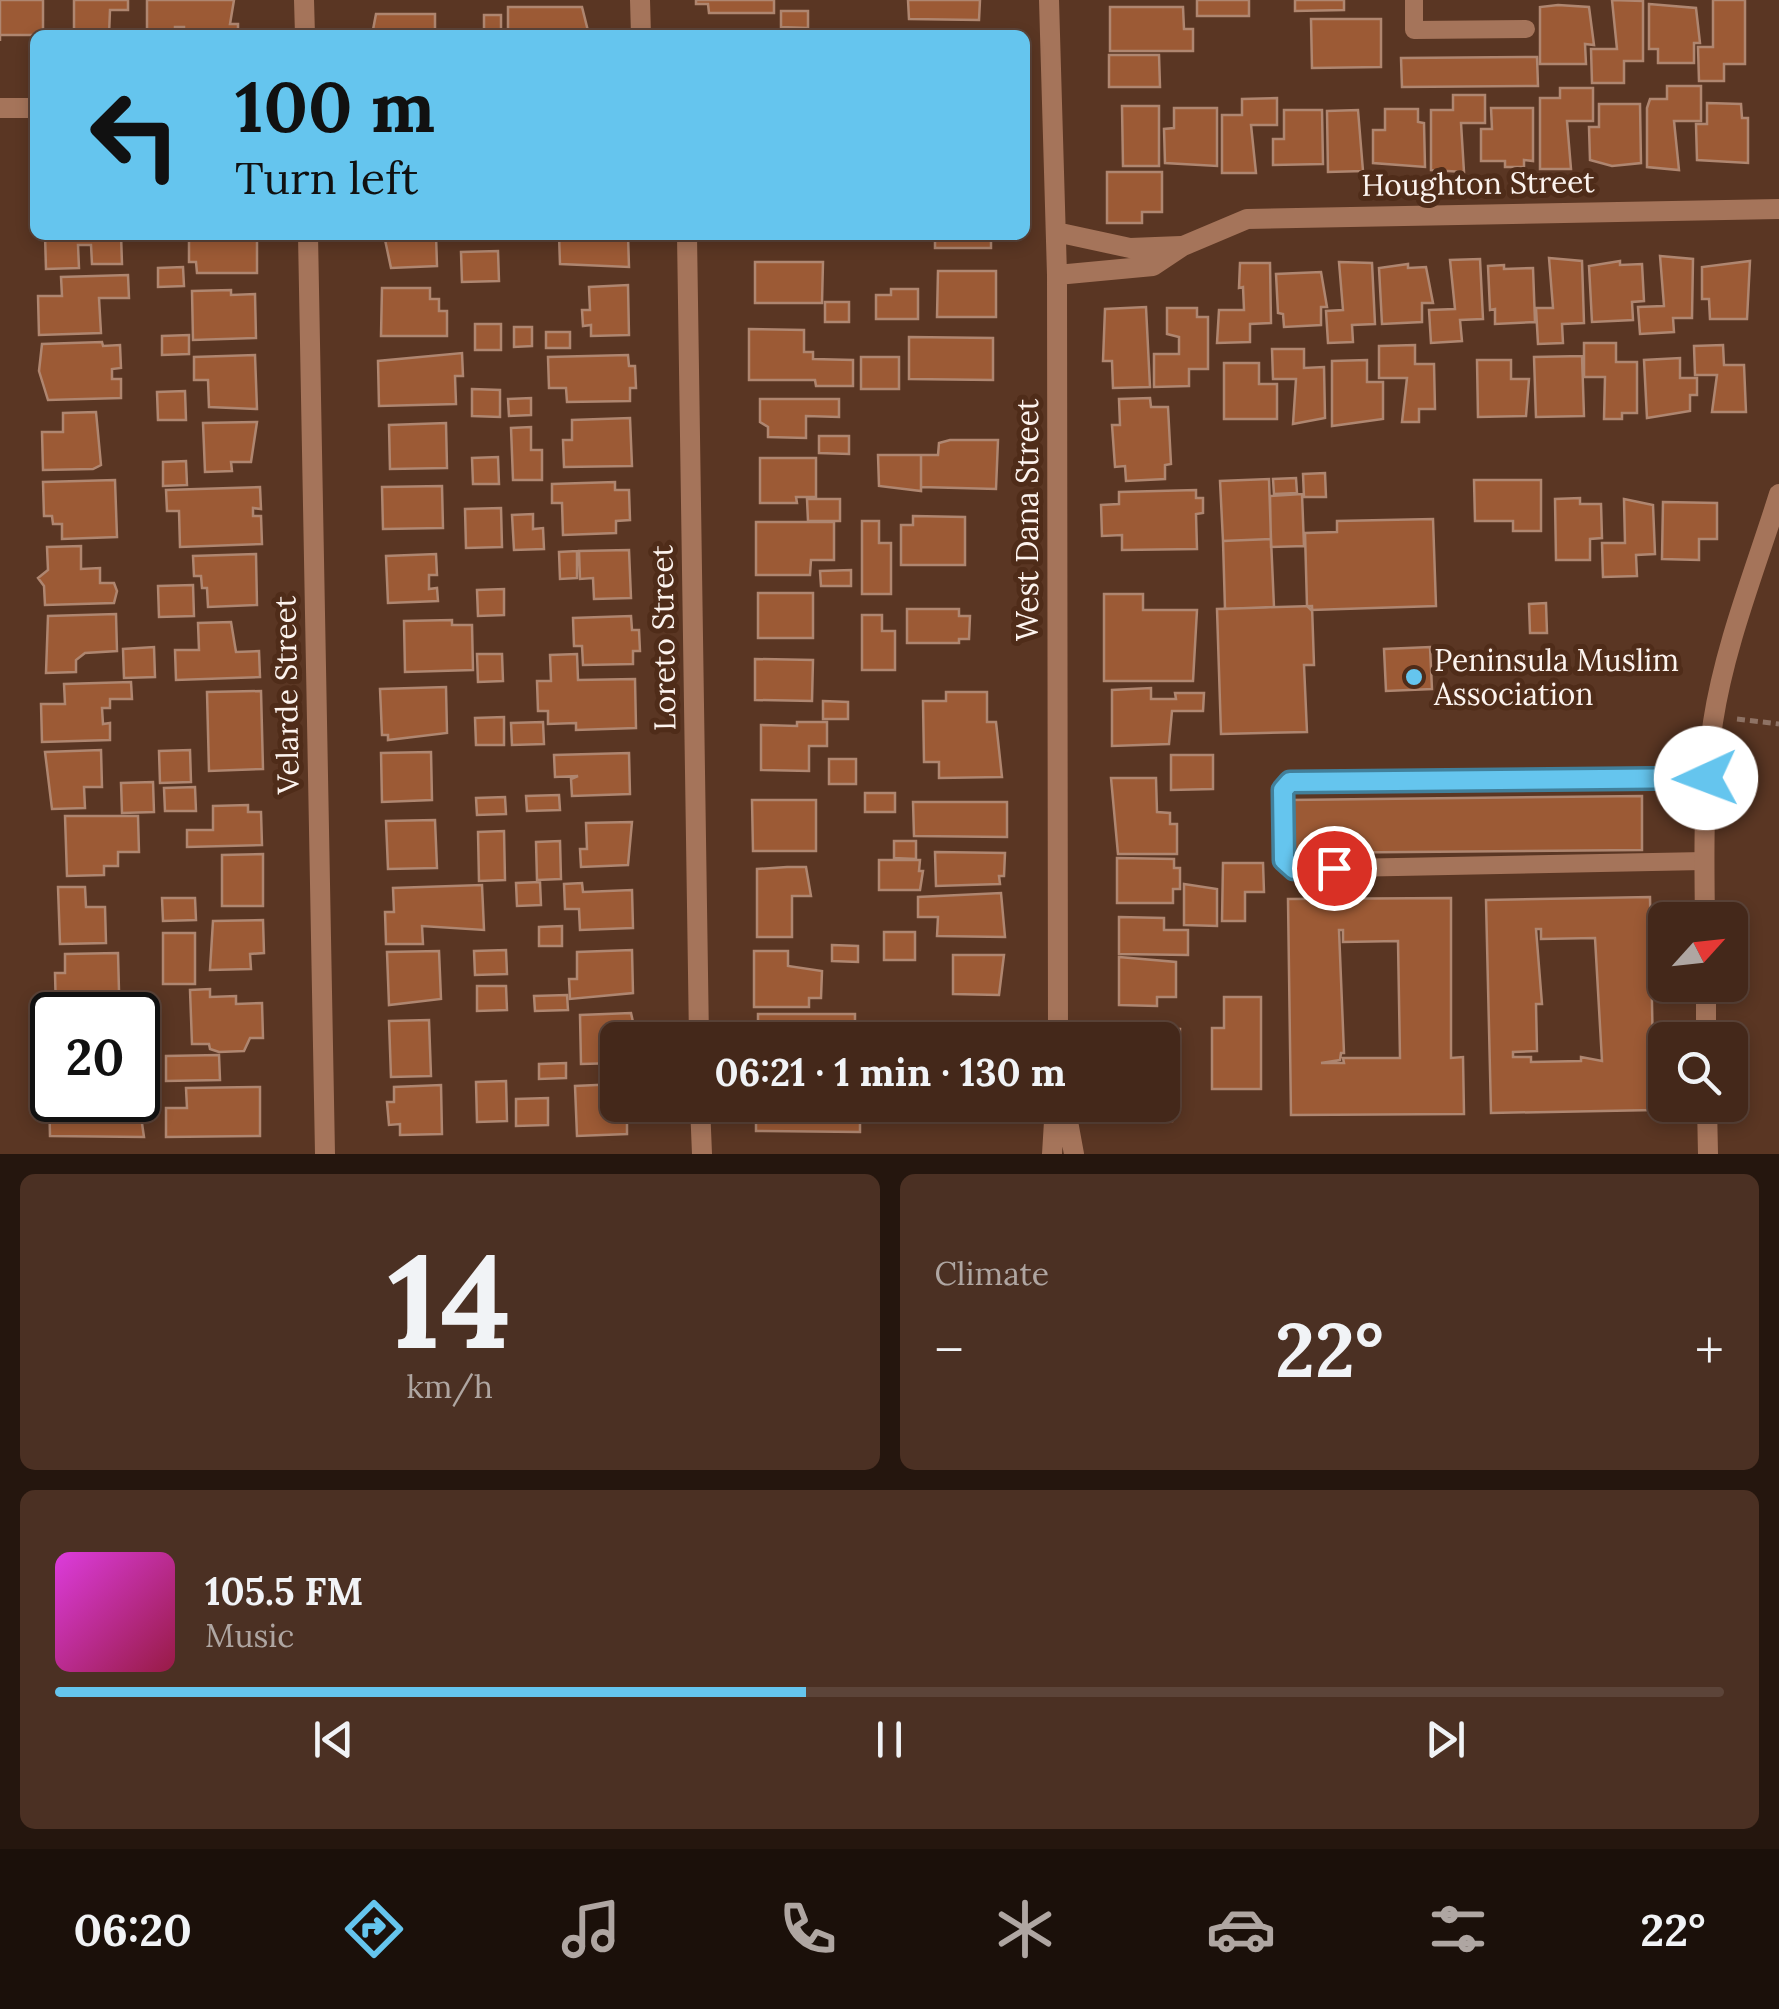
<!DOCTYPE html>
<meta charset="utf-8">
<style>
body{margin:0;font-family:Lora,serif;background:#4b3023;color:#f1f3f6;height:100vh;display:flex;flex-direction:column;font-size:38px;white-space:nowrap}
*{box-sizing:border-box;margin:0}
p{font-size:32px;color:#afa6a2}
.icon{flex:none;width:55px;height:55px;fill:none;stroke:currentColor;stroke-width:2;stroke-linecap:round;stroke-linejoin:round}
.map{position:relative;height:1154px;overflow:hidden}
.side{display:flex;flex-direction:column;gap:20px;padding:20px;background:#25160e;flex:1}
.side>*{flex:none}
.top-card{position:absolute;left:30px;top:30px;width:1000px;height:210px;border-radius:15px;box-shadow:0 5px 15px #0003,0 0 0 2px #5c4439;background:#65c5ee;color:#111;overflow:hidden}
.needle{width:65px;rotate:63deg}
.tools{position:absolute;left:1648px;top:902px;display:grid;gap:20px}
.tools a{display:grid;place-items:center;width:100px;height:100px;border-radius:15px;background:#44281a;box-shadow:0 5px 15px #0003,0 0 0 2px #5c4439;font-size:50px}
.speed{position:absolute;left:30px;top:992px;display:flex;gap:20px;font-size:50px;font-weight:700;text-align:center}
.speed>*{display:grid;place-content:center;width:130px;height:130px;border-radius:50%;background:#44281a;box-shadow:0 5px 15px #0003,0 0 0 2px #5c4439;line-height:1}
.speed .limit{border:5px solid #111;border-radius:15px;background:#fff;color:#111}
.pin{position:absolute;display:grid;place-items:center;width:85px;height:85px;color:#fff;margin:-42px;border:5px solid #fff;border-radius:50%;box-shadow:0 2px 10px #0007}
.me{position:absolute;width:110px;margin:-55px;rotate:268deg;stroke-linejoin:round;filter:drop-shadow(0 0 8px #0008)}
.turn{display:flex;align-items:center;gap:35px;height:210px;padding:0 40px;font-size:45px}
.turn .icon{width:130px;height:130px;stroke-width:2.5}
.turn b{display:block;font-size:70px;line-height:85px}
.big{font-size:75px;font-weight:800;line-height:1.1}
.side .widget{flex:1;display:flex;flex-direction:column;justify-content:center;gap:15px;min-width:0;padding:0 35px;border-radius:15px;background:#4b3023}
.side .dial{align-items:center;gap:0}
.dial b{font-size:130px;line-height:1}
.song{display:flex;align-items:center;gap:30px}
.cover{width:120px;height:120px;border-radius:15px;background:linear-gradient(135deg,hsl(300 70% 55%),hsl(340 70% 35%))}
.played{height:10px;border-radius:5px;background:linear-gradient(90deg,#65c5ee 45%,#5c4439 45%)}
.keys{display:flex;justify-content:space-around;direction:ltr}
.heat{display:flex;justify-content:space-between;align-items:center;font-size:55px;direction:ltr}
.side .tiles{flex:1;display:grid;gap:20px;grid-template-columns:1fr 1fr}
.widget:last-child{grid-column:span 2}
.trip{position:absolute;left:600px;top:1022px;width:580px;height:100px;border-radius:15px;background:#44281a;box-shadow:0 5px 15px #0003,0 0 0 2px #5c4439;font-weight:800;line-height:100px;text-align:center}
.dock{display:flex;height:160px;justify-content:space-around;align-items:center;background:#1b100a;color:#afa6a2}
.dock .icon{width:70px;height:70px}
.dock .selected{color:#65c5ee}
.dock b{font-size:45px;color:#f1f3f6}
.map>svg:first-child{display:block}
.building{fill:#9c5a35;stroke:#af8670;stroke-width:2.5;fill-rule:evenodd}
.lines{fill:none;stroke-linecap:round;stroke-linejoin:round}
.path{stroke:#8e7264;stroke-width:5;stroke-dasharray:8 5;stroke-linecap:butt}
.service{stroke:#a5745a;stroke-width:18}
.minor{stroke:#a5745a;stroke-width:20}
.route-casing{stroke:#42809b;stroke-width:25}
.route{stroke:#65c5ee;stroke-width:18}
.poi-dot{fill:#65c5ee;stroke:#4f2c19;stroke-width:4}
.labels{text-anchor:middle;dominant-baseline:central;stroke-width:10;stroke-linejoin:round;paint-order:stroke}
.street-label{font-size:30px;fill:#fcf3ee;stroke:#4f2c19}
.poi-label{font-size:30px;fill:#fcf3ee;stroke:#4f2c19;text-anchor:start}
</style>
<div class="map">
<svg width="1779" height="1154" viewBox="0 0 1779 1154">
<rect width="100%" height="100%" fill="#5a3623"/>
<path class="building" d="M0 0H43V35H0V41Z
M74 0H128V10H110L109 35H74Z
M147 0H234L230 24H238V32L245 35H184V27H175V35H147Z
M696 0H774V13H709L708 4H696Z
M908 0H980L979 20 909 19Z
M1197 0H1249V16H1197Z
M1295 0H1344V10L1295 11Z
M1612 0 1643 1V61H1624V83H1592L1591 49H1617Z
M1713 0H1745V64H1724V81H1699L1698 47H1713Z
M1649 4 1696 8 1700 43H1694V63H1658V49H1649Z
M1558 5 1589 7 1594 45 1585 44 1586 64H1540V7Z
M508 7H582L589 35 508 32Z
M1110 7H1183L1184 29H1193V51H1110Z
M781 11H808V28L781 27Z
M376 14H435V35H372Z
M484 15H501V35H484Z
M1311 19H1381V67L1312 68Z
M1109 55H1159L1160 87H1109Z
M1537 57 1538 86 1402 87 1401 58Z
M1667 86H1701V121H1674L1679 170 1647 167V108L1650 99H1667Z
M1560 88H1593V121H1567L1571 169H1540V98H1560Z
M1453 95H1485V123H1461L1464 172 1431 170V110H1453Z
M1277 98V125H1251L1256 173H1222V115H1242V99Z
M1707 103 1741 104 1742 118H1748V163L1697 160 1696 124H1707Z
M1599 104H1640L1641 163 1612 166 1590 160 1589 127H1599Z
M1122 106H1159V166H1123Z
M1174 108H1217V166L1165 163 1164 129 1174 128Z
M1491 108H1533V161L1524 160V167H1505V161H1481V129H1492Z
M1385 109H1418V122L1424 123 1425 167 1373 163V130H1385Z
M1284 110H1322L1323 164 1273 165V139H1284Z
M1358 110 1363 171 1328 172 1327 111Z
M1107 172H1162V212H1142V223H1107Z
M45 235H121L122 264H92L91 245H78L79 268 46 269Z
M189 235H257V273H197L196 262H189Z
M384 235H436L437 266 391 268Z
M559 235H628L629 267 560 264Z
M935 235H991V248H935Z
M498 251 499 281 462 282 461 252Z
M1660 256 1693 259 1692 318H1673L1674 332 1640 334 1638 307 1664 306Z
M1549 258 1582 261 1584 323 1562 324 1563 343 1538 344 1536 308H1553Z
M1480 259 1483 319 1460 320 1462 341 1431 343 1429 310 1455 309 1450 260Z
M1620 261V265L1642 264 1644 301 1632 302 1633 320 1592 322 1589 266Z
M1750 261 1747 319H1710L1709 299H1702V267Z
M755 262H823L822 303H755Z
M1339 262 1372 263 1375 324 1352 325 1353 342 1328 343 1326 311 1343 310Z
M1240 263H1270L1271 323 1250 324V342L1217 343 1219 310H1244L1243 287 1239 288Z
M1408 264V268L1426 267 1433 303H1422V322L1382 324 1379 268Z
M1504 265V269L1533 268 1535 322 1495 324V309L1490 310 1488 266Z
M183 267 184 286 158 287V268Z
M938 271H996V317H937Z
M1321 272 1327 307H1321V325L1284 327 1283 314 1278 313 1276 274Z
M128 275 129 298H99L101 333 39 335 38 296H62L61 277Z
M628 285 629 335 591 336V325L583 326 582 310H590L589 287Z
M382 288H430V299H439V311H447V336H381Z
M891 289H918V319H876V295H891Z
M231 290V295L255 294 256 338 193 340 192 291Z
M825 302H849V322H825Z
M1146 307 1150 387 1113 388 1112 361H1103L1105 309Z
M1167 308H1197V317H1208V369H1189V386L1154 387V354H1179V337L1167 334Z
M475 324H501V350H475Z
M514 327H532V346L514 347Z
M749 329 804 330V352H813V359L853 360V386H816L815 380H749Z
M546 332H570V348H546Z
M189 335V354L162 355V336Z
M909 337 993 338V380L909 379Z
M102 342 103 346 120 345 121 368 112 369V379H121V398L48 400 39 371 42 344Z
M1584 343H1616V362H1637V413H1622V419H1604L1605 377H1584Z
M1415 345V364H1434L1435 409H1419V422H1402L1407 378H1379V346Z
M1723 345 1724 365H1744L1746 412H1712L1717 375H1695L1694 346Z
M1272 349H1304V368L1324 367 1325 418 1293 424 1296 379H1273Z
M462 353 463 376H455L456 404 379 406 378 361Z
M255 355 257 409 209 407 208 380H194V357Z
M628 355 629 366H635L636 388H630V401L567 402 566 388H549L548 357Z
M1582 356 1584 416 1536 417 1534 357Z
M861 357H899V389H861Z
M1680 358V378H1697V395H1690V411L1647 418 1644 360Z
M1367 360V382H1383V419L1332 426V361Z
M1477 360H1511V379H1529L1526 416 1478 417Z
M1224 363H1259V384H1277V419H1224Z
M472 389 500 390V417L472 416Z
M185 391 186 420H158L157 392Z
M531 398V415L509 416 508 399Z
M1150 398 1151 407H1168L1171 464 1165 465V479L1126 481 1125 466 1115 467 1112 425H1120L1119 399Z
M760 399H839V417L806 416V438L768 437V427L760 422Z
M96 412 101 465 93 469 43 470 42 432H63V413Z
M630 418 632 466 564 467 563 440H572V420Z
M257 422 251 462H231L232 471 205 472 203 423Z
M446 423 447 468 390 469 389 425Z
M531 427V450H542V480H513L511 428Z
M819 436H849V454L819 453Z
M950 440H998L996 489 921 487V455H938L939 443Z
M878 455H921V491L879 486Z
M498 457 499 484H473L472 458Z
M760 458H816V497H796L797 503H760Z
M186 461 187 485 163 486V462Z
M1325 473 1326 497H1304L1303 474Z
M1296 478 1297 493 1274 494 1273 479Z
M1269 479 1271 539 1223 541 1220 481Z
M115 480 117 537 62 539V524H53L52 516H44L43 482Z
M1474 480H1541V531H1513V521H1475Z
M615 482V490H629L630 520 616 521V533L563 535 562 503H552V484Z
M442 486 443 528 383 529 382 487Z
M260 487 261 509 253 508V516H261L262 544 180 547 179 511H167L166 490Z
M1196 490V498H1203V513L1196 514 1197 549 1122 550V535L1102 536 1101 505 1119 504V492Z
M1302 494 1304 546 1271 547 1270 496Z
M1580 498V504H1601L1602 538 1590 539V560H1556L1555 499Z
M807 499H840V521H808Z
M1624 499 1653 505 1655 554 1636 555 1637 576 1603 577 1602 543H1625Z
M1663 502 1717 503V539H1699V560L1662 559Z
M501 508 502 547 466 548 465 509Z
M533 514V529L543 528 544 549 514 550 512 515Z
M913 516 965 517V565H901V525H913Z
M1433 519 1436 606 1311 610 1307 606 1305 533 1337 532V521Z
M862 521H879V543H891V594H862Z
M756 522H834V560H811L810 575H756Z
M1271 539 1274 607 1225 609 1223 541Z
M81 546V569L100 568V583H114L117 591 114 603 45 605 44 586 38 578 48 570 47 547Z
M629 550 631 598 594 599 593 578 580 579 579 551Z
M577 551V578L560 579 559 552Z
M256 554 257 605 208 607 207 588H202L201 576H194L193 556Z
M436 554 437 575H429V589L437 588 438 601 388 603 386 556Z
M851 570V586H821L820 571Z
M193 585 194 616 159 617 158 586Z
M504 589V615L478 616 477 590Z
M758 593H813V638H758Z
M1104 594H1143V610H1197L1193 681H1104Z
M1546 603 1547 633H1530L1529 604Z
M1312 606 1314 665H1304L1307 732 1221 734 1217 609Z
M907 609H959V616H970L969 639H959V643H907Z
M116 614 117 651 85 653 76 660V672L46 673 48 616Z
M862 615H882V631H895V670H862Z
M631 616 632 630H639L640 651H633V664L583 665 582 646H574L573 618Z
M452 620V625H472L473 670 405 672 404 621Z
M231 622 236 652 259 651 260 677 176 680 175 650H199L198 623Z
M154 647 155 677 124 678 123 649Z
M1430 647 1432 689 1386 691 1384 649Z
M477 654H502L503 681 478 682Z
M577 654 578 680 635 679 636 728 576 730V723L548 724V711H538L537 681H551L550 655Z
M755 659 813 660 812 701 755 700Z
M131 682 132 699H110V708H102L103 724 110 723V740L42 742 41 704H65L64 684Z
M446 687 447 733 388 740V735H382L380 689Z
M1151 688V699H1176L1175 693H1204L1203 711H1172L1169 744 1112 746V690Z
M261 691 263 769 209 771 207 692Z
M946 692H987V722H996L1002 777 939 778V762H924L923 701H946Z
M823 701 848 702V719H823Z
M504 717V745H476L475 718Z
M543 722 544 744 512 745 511 723Z
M797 722H827V746H809V771L761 770V725L797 726Z
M101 750 102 787H84L85 808 52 809 45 752Z
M190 750 191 782 160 783 159 751Z
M431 752 432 800 382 802 381 753Z
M629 753 630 794 572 796 571 779 578 776 555 777 554 755Z
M1171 755H1213V789L1171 790Z
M829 759H856V784H829Z
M1111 778H1156L1157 812 1170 813V824H1177V854H1118Z
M153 782 154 812 122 813 121 783Z
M195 787 196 811H165L164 788Z
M865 793H895V812H865Z
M559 795 560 810 527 811 526 796Z
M1642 796V850L1290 853 1289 800Z
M505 797 506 814 477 815 476 798Z
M752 800H816V851H753Z
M913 802H1007V837L914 836Z
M248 805V812H261L262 845 187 847V830H213V806Z
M65 816H138L139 852H118V866H104V875L67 876Z
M435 820 437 868 388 869 386 821Z
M632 822 628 865 581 867 580 849H587L586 823Z
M504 831 505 880 479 881 478 832Z
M560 841 561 879 537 880 536 842Z
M894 841H916V859L894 858Z
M935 852 1005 853 1004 876H999L1000 884 936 886Z
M263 854V906H222V855Z
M1117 858 1174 859V868H1180V889H1173V903H1117Z
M879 860H920L919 871H923L920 890H879Z
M1223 863H1263L1264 892H1245V921H1222Z
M787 867H806L811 896H792V937H757V869Z
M540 882 541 905 517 906 516 883Z
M582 883 583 892 632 890 633 928 580 930 579 909H565L564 884Z
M1184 884 1217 889V926L1184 925Z
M482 885 484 930 422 926 423 944H386L385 912H394L393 888Z
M58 887H85L86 907H105L106 943 60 944Z
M1001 893 1005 937 937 936 938 917H918V897Z
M1650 897 1654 1110 1491 1113 1486 900ZM1536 929H1541V939L1595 938 1602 1061 1581 1057V1061L1531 1062V1057H1513V1052L1537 1051 1536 1004H1542Z
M162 898H195L196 920 163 921Z
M1451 898V1058L1463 1057 1464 1114 1291 1115 1288 899ZM1339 930H1343V942L1398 941 1400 1058H1343L1344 1063H1321L1340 1060 1341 1053H1344Z
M1119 917 1164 918V930H1188V955L1119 954Z
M263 920 264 953 250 954 251 969 210 970 213 921Z
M562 926V946H539V927Z
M884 932H915V960H884Z
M163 933H195V984H163Z
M832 945 858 946V962L832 961Z
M506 950 507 974 475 975 474 951Z
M632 950 633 993 570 999 569 979H577V952Z
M439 951 441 999 389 1005 387 952Z
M754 951H788V966L822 971 821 998H809V1007H754Z
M118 953 119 991 89 992 90 997 103 996V1012L56 1013 55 973H65V954Z
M953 955H1004L999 995 953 994Z
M1119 957 1176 962V997H1157V1006L1119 1005Z
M477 986H506L507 1010 477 1011Z
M210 989V997L236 996V1004L262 1003 263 1038H250L244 1051 219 1052 210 1049 209 1044H192L190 990Z
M567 995 568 1010 535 1011 534 996Z
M1224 997H1261V1089H1212V1028H1224Z
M631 1013 637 1040H618V1063L581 1064 580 1015Z
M758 1014H855V1040H758Z
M156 1019 157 1059 138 1060V1020Z
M429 1020 431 1076 391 1077 389 1021Z
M1118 1029H1180L1179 1052H1162V1040H1118Z
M45 1041H52V1080H46Z
M219 1055 220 1080 166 1081V1056Z
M566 1063V1078L539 1079V1064Z
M506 1081 507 1121 477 1122 476 1082Z
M618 1084V1105H635V1113H627V1134L577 1136 575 1086Z
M441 1085 442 1134 400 1135V1124L389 1125 387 1102H394V1087Z
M260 1087V1136L166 1137V1108H187L186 1088Z
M49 1093 52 1100 139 1103 144 1137 50 1136Z
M548 1098V1125L516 1126V1099Z
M1162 1098 1172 1099V1121H1118V1105H1162Z
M756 1105H860V1132L756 1131Z"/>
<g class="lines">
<path class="path" d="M1737 719 1779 724"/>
<path class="service" d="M1414 0V30L1526 29
M1704 861 1294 869 1284 859 1283 790 1290 782 1706 777"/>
<path class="minor" d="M304 0 305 35
M640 0 641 35
M1049 0 1057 275 1058 1040
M0 108H35
M1056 232 1130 248 1181 246
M308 235 325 1154
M687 235 699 1040
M1057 275 1153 266 1183 246 1247 219 1779 209
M1705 920C1704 853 1703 788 1713 722 1725 644 1756 568 1779 494
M1706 985V1040
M700 1105 702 1154
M1065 1105 1074 1154
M1707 1105 1708 1154
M1052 1154 1055 1105"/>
</g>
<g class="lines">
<g class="route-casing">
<path id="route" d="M1334 868 1294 869 1284 860 1283 790 1290 782 1706 778"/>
</g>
<use href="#route" class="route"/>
</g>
<circle class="poi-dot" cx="1414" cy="677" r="10"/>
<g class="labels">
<g class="street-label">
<text transform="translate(1478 183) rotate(-1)">Houghton Street</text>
<text transform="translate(1027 520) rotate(-90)">West Dana Street</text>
<text transform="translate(663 638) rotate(-91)">Loreto Street</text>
<text transform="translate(286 695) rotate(-91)">Velarde Street</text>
</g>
<g class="poi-label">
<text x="1434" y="660">Peninsula Muslim<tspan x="1434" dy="34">Association</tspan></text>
</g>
</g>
</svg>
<div class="tools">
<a><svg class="needle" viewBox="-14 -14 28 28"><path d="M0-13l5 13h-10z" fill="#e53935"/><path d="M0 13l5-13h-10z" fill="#afa6a2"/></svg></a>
<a><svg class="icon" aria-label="search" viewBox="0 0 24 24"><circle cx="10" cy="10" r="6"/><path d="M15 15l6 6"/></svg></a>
</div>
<div class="speed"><div class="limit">20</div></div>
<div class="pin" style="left:1334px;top:868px;background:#d93025"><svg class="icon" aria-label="arrive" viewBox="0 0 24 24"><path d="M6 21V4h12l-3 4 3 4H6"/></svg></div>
<svg class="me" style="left:1706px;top:778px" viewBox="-20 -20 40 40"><circle r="19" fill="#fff"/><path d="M0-13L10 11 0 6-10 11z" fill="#65c5ee"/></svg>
<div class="trip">06:21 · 1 min · 130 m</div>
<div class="top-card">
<div class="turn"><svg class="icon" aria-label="left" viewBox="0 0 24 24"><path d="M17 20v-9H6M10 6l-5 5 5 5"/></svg><div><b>100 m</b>Turn left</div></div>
</div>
</div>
<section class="side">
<div class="tiles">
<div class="widget dial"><b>14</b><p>km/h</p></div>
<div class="widget"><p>Climate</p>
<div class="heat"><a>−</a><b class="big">22°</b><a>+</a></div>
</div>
<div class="widget">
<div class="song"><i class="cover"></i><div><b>105.5 FM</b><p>Music</p></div></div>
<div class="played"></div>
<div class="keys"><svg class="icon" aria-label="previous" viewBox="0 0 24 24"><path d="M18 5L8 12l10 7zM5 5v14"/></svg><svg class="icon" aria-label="pause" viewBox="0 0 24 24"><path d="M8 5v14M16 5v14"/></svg><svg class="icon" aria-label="next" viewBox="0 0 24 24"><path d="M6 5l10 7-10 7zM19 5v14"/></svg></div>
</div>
</div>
</section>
<nav class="dock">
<b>06:20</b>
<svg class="icon selected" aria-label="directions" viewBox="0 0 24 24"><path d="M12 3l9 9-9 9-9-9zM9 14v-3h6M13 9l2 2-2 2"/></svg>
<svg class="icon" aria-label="music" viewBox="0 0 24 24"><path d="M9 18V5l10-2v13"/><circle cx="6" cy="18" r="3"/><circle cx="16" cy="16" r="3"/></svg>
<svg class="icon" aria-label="phone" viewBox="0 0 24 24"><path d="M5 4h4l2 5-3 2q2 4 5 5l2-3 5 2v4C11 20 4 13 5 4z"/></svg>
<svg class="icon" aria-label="climate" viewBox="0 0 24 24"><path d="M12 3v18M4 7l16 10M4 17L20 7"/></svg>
<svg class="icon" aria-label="car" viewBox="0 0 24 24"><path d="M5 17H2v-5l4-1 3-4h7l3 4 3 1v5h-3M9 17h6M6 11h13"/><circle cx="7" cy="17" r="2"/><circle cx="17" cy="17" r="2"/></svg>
<svg class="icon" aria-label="filters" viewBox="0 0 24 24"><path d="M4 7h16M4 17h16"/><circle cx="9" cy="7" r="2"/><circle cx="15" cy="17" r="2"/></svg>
<b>22°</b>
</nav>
